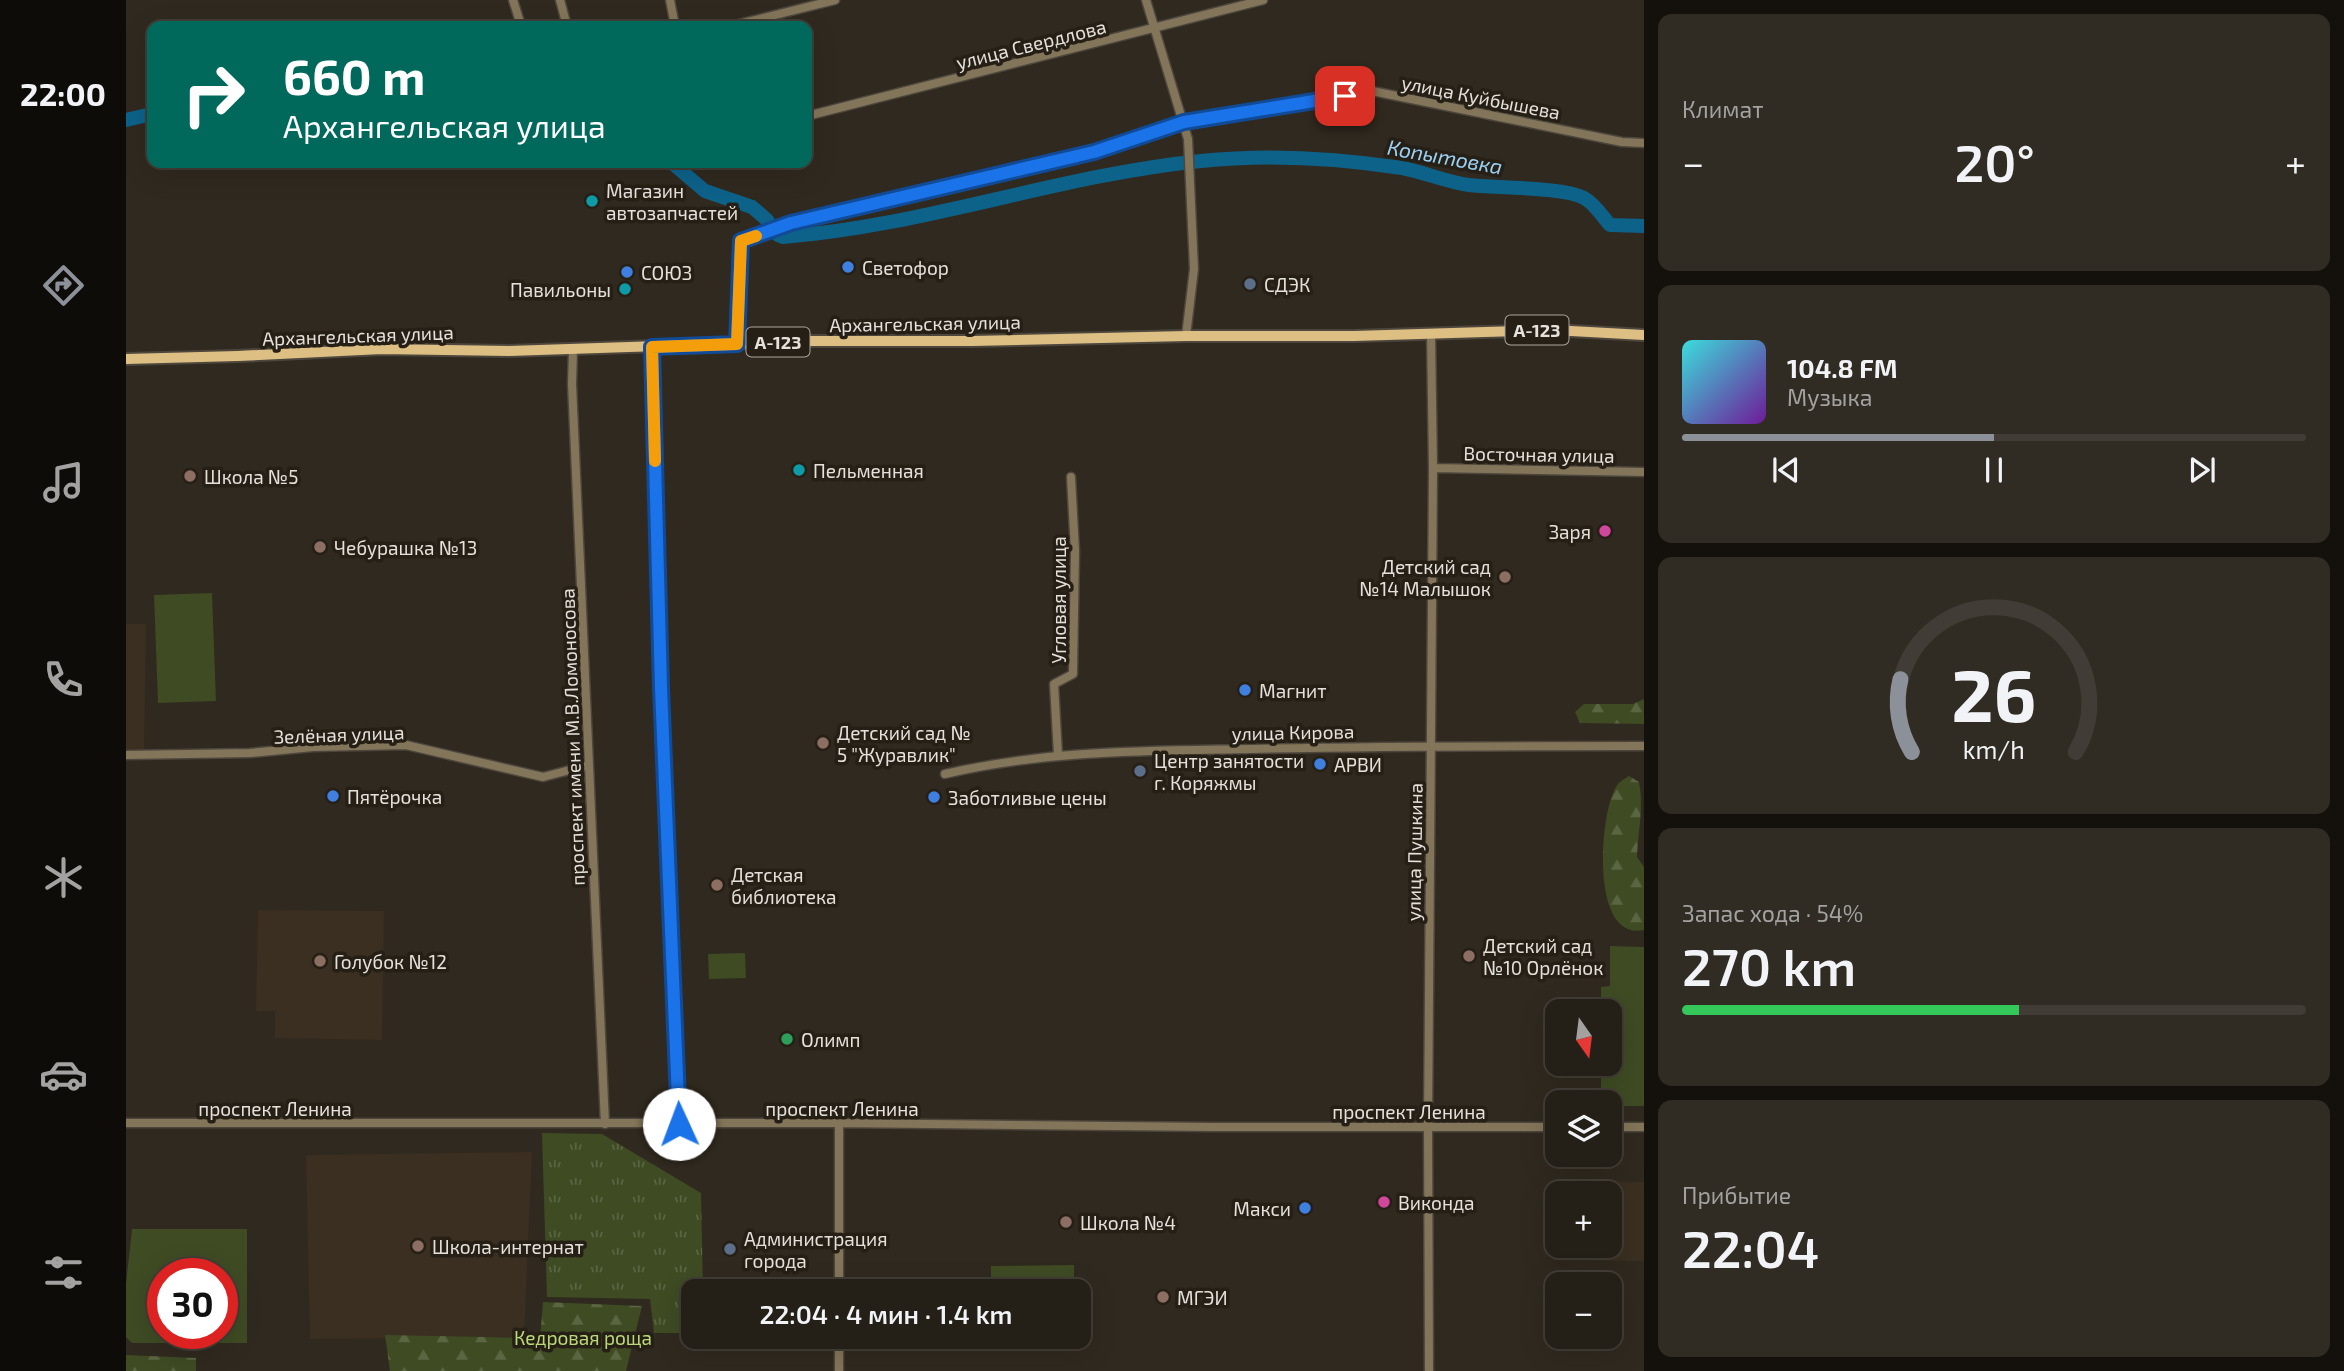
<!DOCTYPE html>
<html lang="ru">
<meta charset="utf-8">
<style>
body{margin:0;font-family:"Exo 2",sans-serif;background:#302c24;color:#f1f3f6;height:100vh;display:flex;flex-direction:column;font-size:26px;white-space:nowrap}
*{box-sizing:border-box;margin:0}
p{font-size:23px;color:#a3a2a1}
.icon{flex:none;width:38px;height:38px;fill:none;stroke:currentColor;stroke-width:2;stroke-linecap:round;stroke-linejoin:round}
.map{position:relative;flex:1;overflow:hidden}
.sheet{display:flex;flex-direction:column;gap:14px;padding:14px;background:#14110d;width:700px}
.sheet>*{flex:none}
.top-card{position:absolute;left:21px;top:21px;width:665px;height:147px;border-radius:14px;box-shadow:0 7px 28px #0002,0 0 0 2px #413d36;background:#00695c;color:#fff;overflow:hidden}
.needle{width:46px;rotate:166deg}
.fabs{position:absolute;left:1419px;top:999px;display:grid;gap:14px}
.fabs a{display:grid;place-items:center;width:77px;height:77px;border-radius:14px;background:#241f17;box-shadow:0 7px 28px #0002,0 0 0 2px #413d36;font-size:35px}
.speed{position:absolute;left:21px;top:1258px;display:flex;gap:14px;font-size:35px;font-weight:700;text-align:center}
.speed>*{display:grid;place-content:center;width:91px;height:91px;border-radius:50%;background:#241f17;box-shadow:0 7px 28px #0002,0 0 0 2px #413d36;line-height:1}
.speed .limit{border:10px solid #d22;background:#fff;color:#111}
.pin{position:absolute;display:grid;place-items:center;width:60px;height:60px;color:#fff;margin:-30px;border-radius:14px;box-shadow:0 4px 10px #0006}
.me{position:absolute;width:77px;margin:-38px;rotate:358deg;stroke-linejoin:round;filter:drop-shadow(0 0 5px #0008)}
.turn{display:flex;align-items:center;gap:24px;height:147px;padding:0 21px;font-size:32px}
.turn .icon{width:91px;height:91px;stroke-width:2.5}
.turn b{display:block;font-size:49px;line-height:60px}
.big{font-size:52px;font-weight:600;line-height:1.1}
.sheet .tile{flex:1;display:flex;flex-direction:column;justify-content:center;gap:10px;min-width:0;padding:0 24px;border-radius:14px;background:#302c24}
.sheet .dial{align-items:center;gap:0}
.dial svg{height:182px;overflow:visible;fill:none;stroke:#413d36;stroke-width:7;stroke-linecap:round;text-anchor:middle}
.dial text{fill:#f1f3f6;stroke:none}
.song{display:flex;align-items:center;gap:21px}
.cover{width:84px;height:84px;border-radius:10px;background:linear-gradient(135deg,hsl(180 70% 55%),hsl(280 70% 35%))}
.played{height:7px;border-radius:4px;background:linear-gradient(90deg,#8c9099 50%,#413d36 50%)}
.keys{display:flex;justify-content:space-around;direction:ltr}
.heat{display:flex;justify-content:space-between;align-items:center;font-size:38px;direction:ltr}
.charge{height:10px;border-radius:5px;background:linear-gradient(90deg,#34c759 54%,#413d36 0)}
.trip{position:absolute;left:555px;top:1279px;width:410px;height:70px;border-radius:14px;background:#241f17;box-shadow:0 7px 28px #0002,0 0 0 2px #413d36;font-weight:600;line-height:70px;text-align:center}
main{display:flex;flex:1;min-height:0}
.tabs{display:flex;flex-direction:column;width:126px;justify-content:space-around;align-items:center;background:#0e0c09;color:#a3a2a1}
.tabs .icon{width:49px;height:49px}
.tabs .active{color:#8c9099}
.tabs b{font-size:32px;color:#f1f3f6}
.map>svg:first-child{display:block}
.built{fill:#3a2f20;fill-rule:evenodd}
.grass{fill:url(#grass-tufts)}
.forest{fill:url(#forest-firs)}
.garden{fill:#3e4b23;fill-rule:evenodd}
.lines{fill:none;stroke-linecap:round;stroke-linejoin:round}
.river{stroke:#0d628a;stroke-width:14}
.minor-casing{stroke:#4d463d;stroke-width:11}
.major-casing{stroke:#4d463d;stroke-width:14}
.minor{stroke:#837559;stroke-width:8}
.major{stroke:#ddbf84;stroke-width:10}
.route-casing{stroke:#114b97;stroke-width:18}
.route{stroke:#1a73e8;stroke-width:12}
.slow{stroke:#f59e0b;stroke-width:12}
.culture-dot{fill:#0f9aa8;stroke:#261f16;stroke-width:2.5}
.shop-dot{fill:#3f7fe0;stroke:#261f16;stroke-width:2.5}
.service-dot{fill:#5c6f8a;stroke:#261f16;stroke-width:2.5}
.education-dot{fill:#8d6e63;stroke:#261f16;stroke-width:2.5}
.hotel-dot{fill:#d1479c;stroke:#261f16;stroke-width:2.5}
.leisure-dot{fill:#2e9e5b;stroke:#261f16;stroke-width:2.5}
.labels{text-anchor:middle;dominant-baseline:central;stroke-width:7;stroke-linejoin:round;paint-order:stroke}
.shield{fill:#261f16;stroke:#aca69f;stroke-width:2}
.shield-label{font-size:18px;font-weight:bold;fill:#e5e0da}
.street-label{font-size:19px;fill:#e5e0da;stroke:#261f16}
.poi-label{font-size:19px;fill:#e5e0da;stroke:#261f16;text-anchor:start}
.park-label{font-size:19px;fill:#bad979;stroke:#261f16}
.water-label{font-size:21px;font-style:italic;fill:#9ad2f6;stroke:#261f16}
</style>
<main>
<nav class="tabs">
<b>22:00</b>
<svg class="icon active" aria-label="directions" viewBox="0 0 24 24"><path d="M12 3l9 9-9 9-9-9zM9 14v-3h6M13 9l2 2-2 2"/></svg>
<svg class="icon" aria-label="music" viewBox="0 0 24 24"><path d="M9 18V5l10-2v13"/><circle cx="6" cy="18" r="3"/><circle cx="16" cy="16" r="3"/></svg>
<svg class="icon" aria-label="phone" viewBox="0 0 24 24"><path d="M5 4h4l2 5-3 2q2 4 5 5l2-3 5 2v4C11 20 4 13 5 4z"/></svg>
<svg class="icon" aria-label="climate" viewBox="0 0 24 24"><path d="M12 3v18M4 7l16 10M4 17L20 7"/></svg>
<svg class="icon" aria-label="car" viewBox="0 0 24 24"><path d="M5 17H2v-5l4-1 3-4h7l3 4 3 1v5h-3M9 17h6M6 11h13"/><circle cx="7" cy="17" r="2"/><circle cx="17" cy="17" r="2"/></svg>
<svg class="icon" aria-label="filters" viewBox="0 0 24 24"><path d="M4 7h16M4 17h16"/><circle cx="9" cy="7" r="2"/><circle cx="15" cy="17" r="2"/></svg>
</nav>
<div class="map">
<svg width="1518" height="1371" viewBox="0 0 1518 1371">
<defs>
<pattern id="grass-tufts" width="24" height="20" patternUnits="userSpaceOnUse" patternTransform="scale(1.75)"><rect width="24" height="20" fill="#3e4b23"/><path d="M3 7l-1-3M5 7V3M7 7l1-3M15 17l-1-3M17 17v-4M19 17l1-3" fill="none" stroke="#5a6542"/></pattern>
<pattern id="forest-firs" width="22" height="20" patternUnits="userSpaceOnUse" patternTransform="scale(1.75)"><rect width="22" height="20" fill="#3e4b23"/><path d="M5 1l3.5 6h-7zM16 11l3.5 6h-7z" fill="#5a6542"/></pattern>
</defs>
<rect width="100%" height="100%" fill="#30291f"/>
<path class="built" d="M0 624H20L18 756H0Z
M132 910 258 911 256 1040 149 1038V1011H130Z
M406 1152 398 1337 184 1339 180 1155Z
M1427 1181 1518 1182V1261L1427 1260ZM1432 1194H1484V1246H1432Z"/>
<path class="grass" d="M416 1133 476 1134 575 1193 577 1291 567 1292V1333H528L524 1299 421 1297Z"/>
<path class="forest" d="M1518 699V724L1454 723 1449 712 1458 704H1507Z
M1503 776 1513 782C1518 809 1512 831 1511 857L1518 867V930C1464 941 1474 819 1488 791 1491 783 1496 780 1503 776Z
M417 1302 516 1306 500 1371H264L259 1335 414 1338Z
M0 1355 70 1358V1371H0Z"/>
<path class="garden" d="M86 593 90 701 32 703 28 595Z
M1484 946 1518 947V1106H1484V1102H1475V1064H1484V1012L1475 1011V987L1484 986Z
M619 953 620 978 583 979 582 954Z
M6 1229H121V1343H6L0 1337V1284ZM96 1274V1334H37V1274Z
M948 1265V1291H865V1266Z"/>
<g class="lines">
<path class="river" d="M0 120 26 114
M546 163 579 191 626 207 640 219 652 235 657 237C799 226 933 175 1075 161 1141 154 1210 158 1276 168 1298 172 1320 182 1343 185 1370 188 1438 187 1458 198 1468 203 1477 217 1484 225L1518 226"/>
<g class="minor-casing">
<path id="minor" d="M387 0 394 22 400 26
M434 0 441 26
M544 0 549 26
M1020 0 1062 139 1068 269 1060 336
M605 26 709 0
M681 116 1137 0
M611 343 615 241 665 223 968 152 1058 123 1246 91 1496 142 1518 143
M526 347 535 688 553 1124
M447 349 446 384 479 1124
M1307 468 1518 472
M0 755 124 753 187 747 280 745 417 777 463 765
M932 755 928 684 947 674 949 551 945 477
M819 774C921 750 1021 751 1125 749 1256 746 1387 746 1518 746
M0 1123H713L1085 1127H1432
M1484 1127H1518
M713 1292V1123
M713 1337V1371
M1303 1371 1302 1126 1307 468 1305 334"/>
</g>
<g class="major-casing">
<path id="major" d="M0 359 112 356 256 349 383 351 680 341H846L1060 336H1228L1427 330 1518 335"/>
</g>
<use href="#minor" class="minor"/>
<use href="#major" class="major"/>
</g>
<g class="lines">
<g class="route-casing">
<path id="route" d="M553 1124 535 688 526 347 611 344 615 241 665 223 968 152 1058 122 1219 96"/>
</g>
<use href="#route" class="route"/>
<path class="slow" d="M529 461 526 347 611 344 615 241 630 236"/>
</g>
<g class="culture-dot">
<circle cx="466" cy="201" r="7"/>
<circle cx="499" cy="289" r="7"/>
<circle cx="673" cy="470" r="7"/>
</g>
<g class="shop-dot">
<circle cx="722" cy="267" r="7"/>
<circle cx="501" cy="272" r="7"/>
<circle cx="1119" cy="690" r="7"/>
<circle cx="1194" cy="764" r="7"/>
<circle cx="207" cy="796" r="7"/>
<circle cx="808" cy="797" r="7"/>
<circle cx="1179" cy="1208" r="7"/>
</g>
<g class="service-dot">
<circle cx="1124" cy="284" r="7"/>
<circle cx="1014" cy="771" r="7"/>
<circle cx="604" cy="1249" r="7"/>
</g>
<g class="education-dot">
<circle cx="64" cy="476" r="7"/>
<circle cx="194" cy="547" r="7"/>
<circle cx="1379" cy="577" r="7"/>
<circle cx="697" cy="743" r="7"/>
<circle cx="591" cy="885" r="7"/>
<circle cx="1343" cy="956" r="7"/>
<circle cx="194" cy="961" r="7"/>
<circle cx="940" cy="1222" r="7"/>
<circle cx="292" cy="1246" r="7"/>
<circle cx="1037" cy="1297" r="7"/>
</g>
<g class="hotel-dot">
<circle cx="1479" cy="531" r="7"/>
<circle cx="1258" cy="1202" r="7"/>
</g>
<circle class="leisure-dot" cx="661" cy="1039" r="7"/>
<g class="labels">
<g class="shield">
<rect x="1379.5" y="315.5" width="63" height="29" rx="5"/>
<rect x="620.5" y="327.5" width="63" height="29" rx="5"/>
</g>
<g class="shield-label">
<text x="1411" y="330">А-123</text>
<text x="652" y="342">А-123</text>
</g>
<g class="street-label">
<text transform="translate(905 44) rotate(-14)">улица Свердлова</text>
<text transform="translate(1355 97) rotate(11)">улица Куйбышева</text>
<text transform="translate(799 323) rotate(-1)">Архангельская улица</text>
<text transform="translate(232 335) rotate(-2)">Архангельская улица</text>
<text transform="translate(1413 454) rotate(1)">Восточная улица</text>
<text transform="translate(932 600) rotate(-90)">Угловая улица</text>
<text transform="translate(1167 732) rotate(-1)">улица Кирова</text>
<text transform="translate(213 734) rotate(-2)">Зелёная улица</text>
<text transform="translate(446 737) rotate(-92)">проспект имени М.В.Ломоносова</text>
<text transform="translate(1288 852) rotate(-89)">улица Пушкина</text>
<text x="149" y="1108">проспект Ленина</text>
<text x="716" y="1108">проспект Ленина</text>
<text x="1283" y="1111">проспект Ленина</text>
</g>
<g class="poi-label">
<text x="480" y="190">Магазин<tspan x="480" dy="22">автозапчастей</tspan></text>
<text x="736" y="267">Светофор</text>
<text x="515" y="272">СОЮЗ</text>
<text x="1138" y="284">СДЭК</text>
<text x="485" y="289" text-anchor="end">Павильоны</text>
<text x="687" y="470">Пельменная</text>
<text x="78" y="476">Школа №5</text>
<text x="1465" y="531" text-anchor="end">Заря</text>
<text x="208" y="547">Чебурашка №13</text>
<text x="1365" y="566" text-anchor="end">Детский сад<tspan x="1365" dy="22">№14 Малышок</tspan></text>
<text x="1133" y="690">Магнит</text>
<text x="711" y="732">Детский сад №<tspan x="711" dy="22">5 "Журавлик"</tspan></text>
<text x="1028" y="760">Центр занятости<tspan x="1028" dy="22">г. Коряжмы</tspan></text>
<text x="1208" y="764">АРВИ</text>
<text x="221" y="796">Пятёрочка</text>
<text x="822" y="797">Заботливые цены</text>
<text x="605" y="874">Детская<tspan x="605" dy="22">библиотека</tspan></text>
<text x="1357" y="945">Детский сад<tspan x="1357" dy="22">№10 Орлёнок</tspan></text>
<text x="208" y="961">Голубок №12</text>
<text x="675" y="1039">Олимп</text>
<text x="1272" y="1202">Виконда</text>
<text x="1165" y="1208" text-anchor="end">Макси</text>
<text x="954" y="1222">Школа №4</text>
<text x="618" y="1238">Администрация<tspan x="618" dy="22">города</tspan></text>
<text x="306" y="1246">Школа-интернат</text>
<text x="1051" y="1297">МГЭИ</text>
</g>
<g class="park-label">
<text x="457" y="1337">Кедровая роща</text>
</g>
<g class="water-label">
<text transform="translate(1319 156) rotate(10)">Копытовка</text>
</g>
</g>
</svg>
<div class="fabs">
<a><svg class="needle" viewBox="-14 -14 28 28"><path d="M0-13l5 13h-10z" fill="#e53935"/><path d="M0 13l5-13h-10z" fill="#a3a2a1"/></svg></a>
<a><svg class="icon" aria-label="layers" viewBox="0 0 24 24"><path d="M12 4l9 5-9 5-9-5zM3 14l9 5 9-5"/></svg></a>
<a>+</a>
<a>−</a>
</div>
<div class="speed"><div class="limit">30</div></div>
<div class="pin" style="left:1219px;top:96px;background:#d93025"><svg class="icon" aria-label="arrive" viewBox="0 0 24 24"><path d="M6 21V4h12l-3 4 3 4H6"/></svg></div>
<svg class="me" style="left:553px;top:1124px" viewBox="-20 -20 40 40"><circle r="19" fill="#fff"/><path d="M0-13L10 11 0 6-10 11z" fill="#1a73e8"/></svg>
<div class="trip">22:04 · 4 мин · 1.4 km</div>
<div class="top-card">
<div class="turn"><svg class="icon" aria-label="right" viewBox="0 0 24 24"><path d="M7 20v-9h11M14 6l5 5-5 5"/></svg><div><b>660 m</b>Архангельская улица</div></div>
</div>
</div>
<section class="sheet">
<div class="tile"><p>Климат</p>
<div class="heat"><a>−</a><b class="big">20°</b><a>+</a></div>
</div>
<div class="tile">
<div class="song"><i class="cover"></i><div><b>104.8 FM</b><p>Музыка</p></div></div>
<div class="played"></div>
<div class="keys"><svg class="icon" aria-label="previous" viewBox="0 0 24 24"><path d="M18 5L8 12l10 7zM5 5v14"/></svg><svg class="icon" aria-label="pause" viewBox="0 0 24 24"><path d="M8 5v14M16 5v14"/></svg><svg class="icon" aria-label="next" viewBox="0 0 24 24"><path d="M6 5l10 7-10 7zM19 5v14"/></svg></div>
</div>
<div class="tile dial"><svg viewBox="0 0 100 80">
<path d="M14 69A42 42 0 1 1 86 69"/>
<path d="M14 69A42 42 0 0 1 9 37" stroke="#8c9099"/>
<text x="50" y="56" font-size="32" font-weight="700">26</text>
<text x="50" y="72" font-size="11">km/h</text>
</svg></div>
<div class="tile"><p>Запас хода · 54%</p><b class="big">270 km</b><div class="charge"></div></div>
<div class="tile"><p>Прибытие</p><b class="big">22:04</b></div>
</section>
</main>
